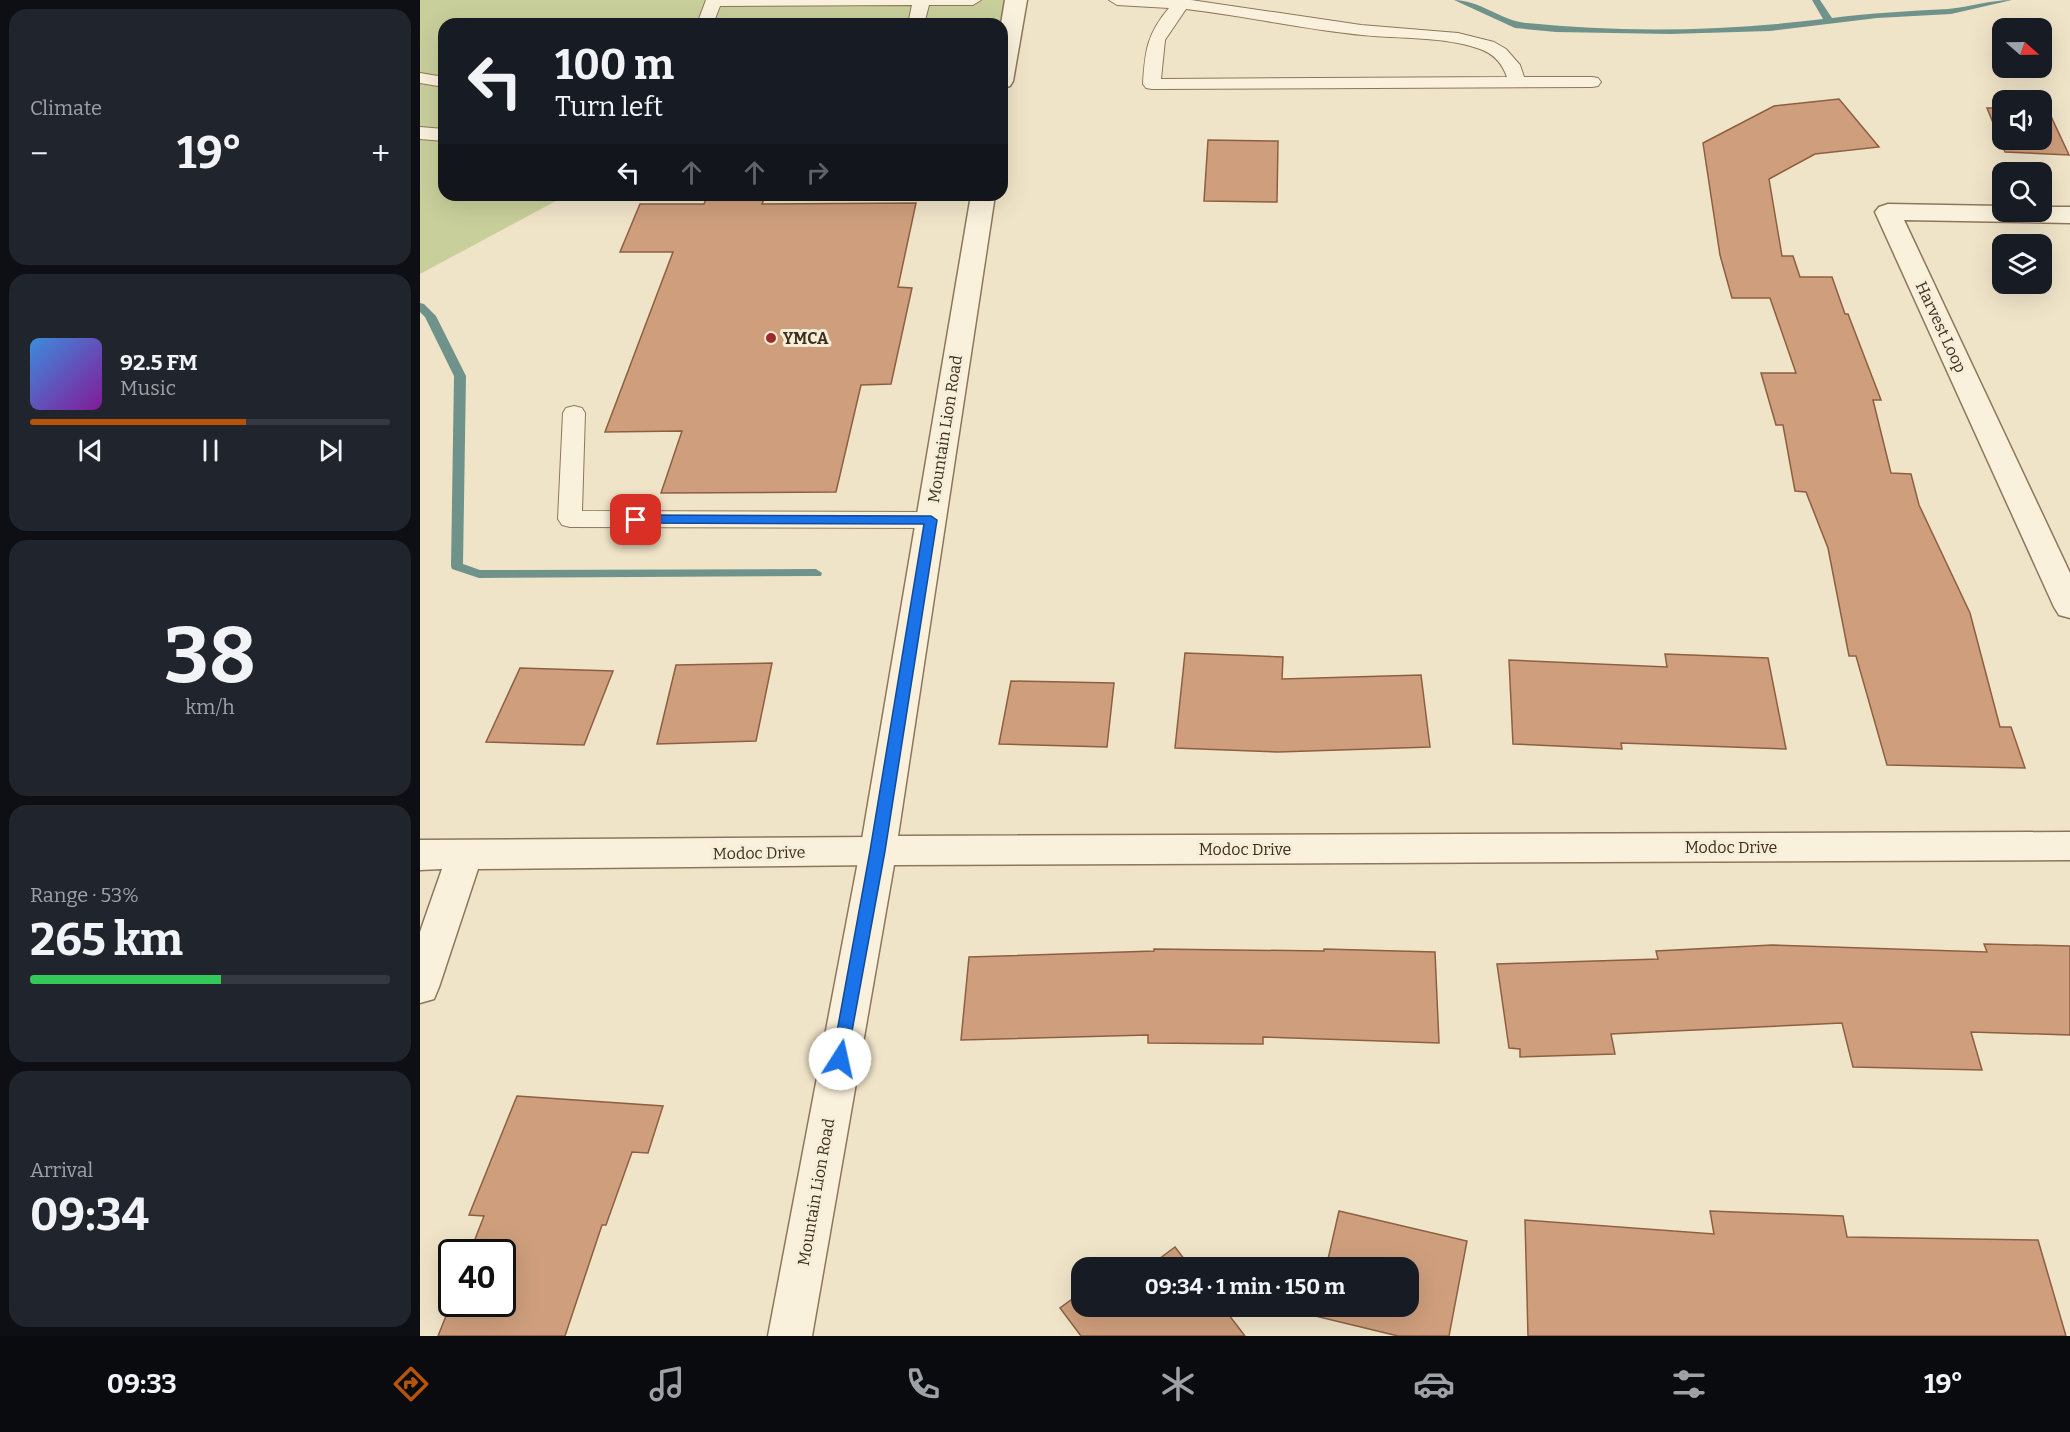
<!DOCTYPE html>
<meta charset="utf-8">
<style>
body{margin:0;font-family:Bitter,serif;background:#20242c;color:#f1f3f6;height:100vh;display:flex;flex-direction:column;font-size:22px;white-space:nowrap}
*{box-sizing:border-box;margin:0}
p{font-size:20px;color:#9ea1a6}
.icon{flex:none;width:33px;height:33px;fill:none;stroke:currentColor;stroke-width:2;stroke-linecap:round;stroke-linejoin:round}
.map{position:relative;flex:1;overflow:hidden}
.details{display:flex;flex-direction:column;gap:9px;padding:9px;background:#0d0f14;width:420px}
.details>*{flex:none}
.hud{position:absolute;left:18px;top:18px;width:570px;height:183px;border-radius:18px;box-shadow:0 6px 24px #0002;background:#171b24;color:#f1f3f6;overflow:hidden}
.needle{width:39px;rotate:110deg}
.buttons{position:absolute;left:1572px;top:18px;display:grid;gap:12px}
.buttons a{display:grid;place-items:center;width:60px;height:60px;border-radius:12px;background:#171b24;box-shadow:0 6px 24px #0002;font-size:30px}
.speed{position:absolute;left:18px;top:1239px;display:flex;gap:12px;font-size:30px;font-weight:700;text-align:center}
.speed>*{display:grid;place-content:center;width:78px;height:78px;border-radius:50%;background:#171b24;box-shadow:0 6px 24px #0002;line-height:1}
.speed .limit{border:3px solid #111;border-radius:9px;background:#fff;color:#111}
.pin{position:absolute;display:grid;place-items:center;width:51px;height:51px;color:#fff;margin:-26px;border-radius:12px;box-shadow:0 3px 9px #0006}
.me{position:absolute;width:66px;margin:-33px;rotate:10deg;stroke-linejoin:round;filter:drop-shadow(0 0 4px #0008)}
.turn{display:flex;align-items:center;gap:21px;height:126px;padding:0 18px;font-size:27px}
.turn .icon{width:78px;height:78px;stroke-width:2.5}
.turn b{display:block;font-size:42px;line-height:51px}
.lanes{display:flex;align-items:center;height:57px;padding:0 18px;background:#0003;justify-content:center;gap:30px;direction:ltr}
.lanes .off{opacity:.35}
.big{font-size:45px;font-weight:700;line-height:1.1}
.details .card{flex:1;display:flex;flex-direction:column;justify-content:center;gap:9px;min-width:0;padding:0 21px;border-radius:18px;background:#20242c}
.details .dial{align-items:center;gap:0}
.dial b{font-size:78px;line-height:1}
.song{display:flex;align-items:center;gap:18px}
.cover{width:72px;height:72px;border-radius:9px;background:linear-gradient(135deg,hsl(210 70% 55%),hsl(290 70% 35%))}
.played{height:6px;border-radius:3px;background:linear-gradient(90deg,#b45309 60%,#363941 60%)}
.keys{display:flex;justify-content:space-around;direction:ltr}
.heat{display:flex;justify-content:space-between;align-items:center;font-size:33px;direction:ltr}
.charge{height:9px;border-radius:4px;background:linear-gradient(90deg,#34c759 53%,#363941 0)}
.trip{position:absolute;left:651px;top:1257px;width:348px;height:60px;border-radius:18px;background:#171b24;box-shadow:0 6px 24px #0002;font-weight:700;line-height:60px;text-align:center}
.tab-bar{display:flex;height:96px;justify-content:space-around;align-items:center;background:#090b0e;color:#9ea1a6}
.tab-bar .icon{width:42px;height:42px}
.tab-bar .on{color:#b45309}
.tab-bar b{font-size:27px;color:#f1f3f6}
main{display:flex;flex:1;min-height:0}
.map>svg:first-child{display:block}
.green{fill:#c9cf9b}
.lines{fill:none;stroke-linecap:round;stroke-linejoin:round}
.stream{fill:#6f938a;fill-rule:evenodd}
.building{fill:#cf9f7d;stroke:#8d5f41;stroke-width:1.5}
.service-casing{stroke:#8d765c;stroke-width:2}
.minor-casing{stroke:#8d765c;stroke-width:3}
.tertiary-casing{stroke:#8d765c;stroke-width:3}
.service{fill:#faf1dc;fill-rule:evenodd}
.minor{fill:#faf1dc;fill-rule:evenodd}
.tertiary{fill:#faf1dc;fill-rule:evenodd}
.route{fill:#1a73e8;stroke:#114b97;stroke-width:1.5}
.poi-dot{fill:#9e2a2b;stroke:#f7eed8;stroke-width:2}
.labels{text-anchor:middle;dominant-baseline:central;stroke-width:6;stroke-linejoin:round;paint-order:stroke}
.street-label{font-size:16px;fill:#3d2e20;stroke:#f7eed8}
.poi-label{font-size:16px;font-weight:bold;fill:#3d2e20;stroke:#f7eed8;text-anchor:start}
</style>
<main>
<section class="details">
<div class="card"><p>Climate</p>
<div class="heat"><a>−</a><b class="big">19°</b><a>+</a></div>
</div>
<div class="card">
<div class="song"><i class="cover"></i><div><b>92.5 FM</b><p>Music</p></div></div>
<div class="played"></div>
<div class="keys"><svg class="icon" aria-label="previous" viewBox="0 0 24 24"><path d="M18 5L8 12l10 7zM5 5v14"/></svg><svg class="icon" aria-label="pause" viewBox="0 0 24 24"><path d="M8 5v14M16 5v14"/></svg><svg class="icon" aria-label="next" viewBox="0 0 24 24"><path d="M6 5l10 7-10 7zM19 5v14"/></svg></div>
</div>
<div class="card dial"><b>38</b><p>km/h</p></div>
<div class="card"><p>Range · 53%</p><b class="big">265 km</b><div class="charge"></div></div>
<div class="card"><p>Arrival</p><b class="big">09:34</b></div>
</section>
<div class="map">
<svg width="1650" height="1336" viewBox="0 0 1650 1336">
<rect width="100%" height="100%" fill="#f0e4c8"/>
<path class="green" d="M0 0H596L582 24H24V195H147L0 274Z"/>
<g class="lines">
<path class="stream" d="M1034 0C1060 0 1081 21 1107 23 1204 33 1306 31 1403 19L1392 0H1400L1412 18C1450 13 1489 11 1528 9 1550 7 1570 0 1592 0L1531 14 1457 18 1350 31 1250 34 1136 32 1095 28Z
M0 303 4 304 16 316 46 376 43 564 60 570 396 569 402 573 401 576 59 578 32 569 31 566 34 376 5 317 0 312Z"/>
</g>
<path class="building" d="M1419 99 1459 147 1395 154 1349 179 1362 256H1373L1380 277H1412L1425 314H1428L1461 400H1453L1471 473 1491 474 1499 505 1550 613 1580 727H1591L1605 768 1467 765 1436 656H1429L1408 548 1386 492 1375 491 1363 425H1356L1341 373H1376L1350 298H1312L1300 255 1283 143 1354 106Z
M1567 108H1582V140H1622V109L1628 110 1649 155 1585 152Z
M788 140 858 141 857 202 784 201Z
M287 197H345L342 204 496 203 478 287 492 288 471 384 441 385 416 492 241 493 262 431 185 432 253 252H200L220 204H284Z
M765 653 863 657 862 679 1001 675 1010 747 858 752 755 748Z
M1245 654 1348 658 1366 749 1201 743 1202 749 1093 744 1089 660 1247 667Z
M352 663 336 741 237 744 256 665Z
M100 668 193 671 164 745 66 742Z
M591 681 694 683 687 747 579 744Z
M1564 944 1650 946V1035L1551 1032 1562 1070 1433 1067 1422 1023 1191 1034 1195 1054 1100 1057V1049L1089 1048 1077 964 1238 959 1236 951 1352 945 1567 952Z
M734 949 904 951V949L1015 952 1019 1043 843 1037V1044L728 1043V1035L541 1040 549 957 734 951Z
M97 1096 243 1106 228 1153 212 1152 186 1225H182L145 1336H18L32 1301V1304H82V1252H50L64 1216 49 1215Z
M919 1211 1047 1241 1029 1336H978L895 1316 897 1306H988V1268H906Z
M1290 1211 1423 1216 1427 1237 1618 1240 1646 1336H1108L1105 1220 1294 1234Z
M755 1247 771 1268H727Z
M662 1292V1306H802L825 1336H661L640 1308Z"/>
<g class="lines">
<g class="service-casing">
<path id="service" d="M286 0H561L553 5H509L504 24H488L492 5 300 6 293 24H277Z
M689 0H771L941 25 1038 33 1074 42 1086 49 1100 65 1104 77H1172L1178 78 1181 82 1178 86 1172 87 732 89 726 88 723 84C725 51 727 34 749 8L697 5ZM766 9C825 16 883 29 942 35 981 39 1023 36 1060 49 1074 54 1082 63 1087 77L741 79 745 40Z
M0 73 24 77V87L0 83Z
M0 127 24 129V141L0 139Z
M154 406 162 408 165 413 162 511 511 512 519 514 523 520 519 526 511 528 150 527 142 525 138 519 143 413 146 408Z"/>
</g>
<g class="minor-casing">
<path id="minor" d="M1468 204 1582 206V212H1622V207H1650V223L1484 220 1650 573V618L1639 615 1634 607 1455 212 1459 207Z
M458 837 471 841 476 851 471 861 458 865 58 869 19 987 14 999 0 1003V932L22 869 0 870V840Z"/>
</g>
<g class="tertiary-casing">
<path id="tertiary" d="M585 0H607L593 81 590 86 582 88 581 24Z
M551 195H575L478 836 1650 832V860L474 865 392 1336H348L440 851Z"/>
</g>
<use href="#service" class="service"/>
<use href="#minor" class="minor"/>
<use href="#tertiary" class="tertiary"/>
</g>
<path class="route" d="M216 515 511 516 517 520 465 851 426 1064 420 1066 414 1064 412 1059 450 851 504 524 212 523 210 520 212 517Z"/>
<circle class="poi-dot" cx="351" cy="338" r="6"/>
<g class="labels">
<g class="street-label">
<text transform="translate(1521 327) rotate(65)">Harvest Loop</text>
<text transform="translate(525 429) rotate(-81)">Mountain Lion Road</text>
<text x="1311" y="847">Modoc Drive</text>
<text x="825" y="849">Modoc Drive</text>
<text transform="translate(339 853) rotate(-1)">Modoc Drive</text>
<text transform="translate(396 1192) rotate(-80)">Mountain Lion Road</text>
</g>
<g class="poi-label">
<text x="363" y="338">YMCA</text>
</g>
</g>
</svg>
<div class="buttons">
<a><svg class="needle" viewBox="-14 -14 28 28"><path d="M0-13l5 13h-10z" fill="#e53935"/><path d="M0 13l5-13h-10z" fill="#9ea1a6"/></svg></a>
<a><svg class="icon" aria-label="sound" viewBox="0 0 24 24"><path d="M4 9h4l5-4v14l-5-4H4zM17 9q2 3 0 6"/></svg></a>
<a><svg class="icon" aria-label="search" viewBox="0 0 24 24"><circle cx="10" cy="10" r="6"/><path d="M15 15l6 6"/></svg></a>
<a><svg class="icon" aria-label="layers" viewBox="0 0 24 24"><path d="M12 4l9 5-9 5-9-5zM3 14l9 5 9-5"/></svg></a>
</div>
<div class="speed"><div class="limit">40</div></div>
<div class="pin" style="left:216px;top:520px;background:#d93025"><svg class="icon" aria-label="arrive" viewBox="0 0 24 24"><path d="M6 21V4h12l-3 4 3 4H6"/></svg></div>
<svg class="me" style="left:420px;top:1059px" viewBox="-20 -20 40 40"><circle r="19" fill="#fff"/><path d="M0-13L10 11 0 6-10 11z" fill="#1a73e8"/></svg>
<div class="trip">09:34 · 1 min · 150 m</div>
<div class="hud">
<div class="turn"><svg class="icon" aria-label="left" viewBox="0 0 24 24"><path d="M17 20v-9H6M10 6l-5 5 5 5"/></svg><div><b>100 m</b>Turn left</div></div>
<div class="lanes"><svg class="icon" aria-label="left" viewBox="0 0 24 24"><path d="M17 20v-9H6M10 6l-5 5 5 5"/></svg><svg class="icon off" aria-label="ahead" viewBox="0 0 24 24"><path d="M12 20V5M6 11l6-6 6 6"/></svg><svg class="icon off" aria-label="ahead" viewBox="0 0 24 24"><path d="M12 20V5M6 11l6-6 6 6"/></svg><svg class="icon off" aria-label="right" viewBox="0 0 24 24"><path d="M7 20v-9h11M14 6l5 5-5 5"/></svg></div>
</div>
</div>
</main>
<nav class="tab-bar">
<b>09:33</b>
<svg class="icon on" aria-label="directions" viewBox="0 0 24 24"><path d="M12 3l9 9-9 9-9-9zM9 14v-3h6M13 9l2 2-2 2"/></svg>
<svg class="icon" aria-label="music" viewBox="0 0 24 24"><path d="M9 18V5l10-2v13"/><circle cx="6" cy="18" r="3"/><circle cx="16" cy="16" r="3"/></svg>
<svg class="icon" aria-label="phone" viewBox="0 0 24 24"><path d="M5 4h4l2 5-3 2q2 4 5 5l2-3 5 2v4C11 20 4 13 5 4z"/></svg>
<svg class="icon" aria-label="climate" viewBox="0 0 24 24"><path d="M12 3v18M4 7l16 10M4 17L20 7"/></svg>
<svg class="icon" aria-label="car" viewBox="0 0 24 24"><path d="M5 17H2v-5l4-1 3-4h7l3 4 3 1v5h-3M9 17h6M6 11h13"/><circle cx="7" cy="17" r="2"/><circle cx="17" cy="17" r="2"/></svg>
<svg class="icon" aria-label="filters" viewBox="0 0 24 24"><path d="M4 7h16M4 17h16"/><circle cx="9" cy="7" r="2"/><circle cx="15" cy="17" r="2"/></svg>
<b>19°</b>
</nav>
